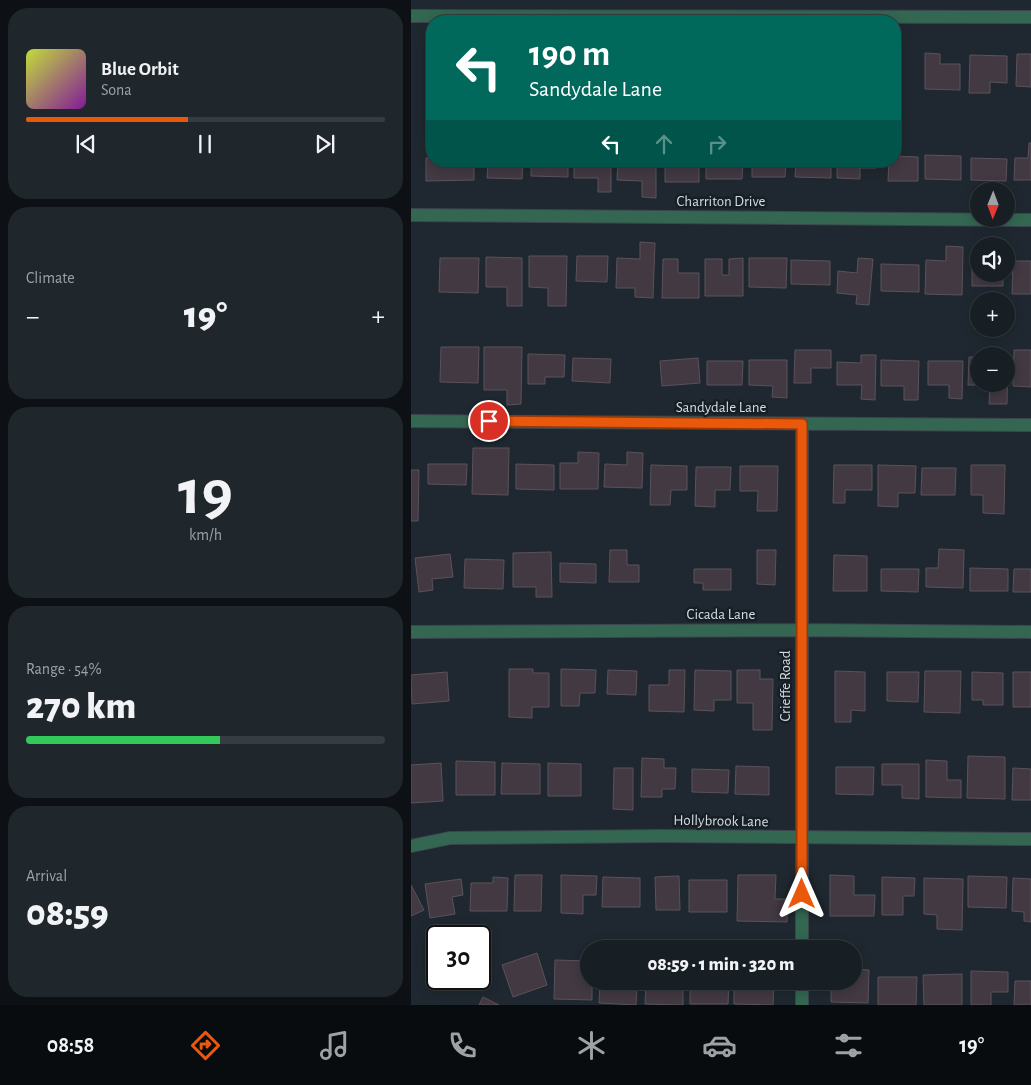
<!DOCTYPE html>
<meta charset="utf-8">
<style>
body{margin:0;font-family:"Alegreya Sans",sans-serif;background:#20272c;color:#f1f3f6;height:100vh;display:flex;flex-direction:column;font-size:19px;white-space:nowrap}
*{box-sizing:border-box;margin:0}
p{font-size:16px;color:#9ea2a6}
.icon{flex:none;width:28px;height:28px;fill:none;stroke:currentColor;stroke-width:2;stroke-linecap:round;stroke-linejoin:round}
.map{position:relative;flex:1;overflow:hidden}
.sheet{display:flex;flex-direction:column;gap:8px;padding:8px;background:#0d1014;width:411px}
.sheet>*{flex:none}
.hud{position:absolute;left:15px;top:15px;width:475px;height:152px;border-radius:20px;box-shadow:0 2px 12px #0003,0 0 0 1px #363c41;background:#00695c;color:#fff;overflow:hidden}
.needle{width:32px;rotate:181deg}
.fabs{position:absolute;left:559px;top:182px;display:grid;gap:10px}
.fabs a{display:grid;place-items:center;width:45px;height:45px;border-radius:50%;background:#171e24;box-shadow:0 2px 12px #0003,0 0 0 1px #363c41;font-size:25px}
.speed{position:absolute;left:15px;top:925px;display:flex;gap:10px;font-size:25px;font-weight:700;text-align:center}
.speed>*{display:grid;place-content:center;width:65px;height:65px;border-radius:50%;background:#171e24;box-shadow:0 2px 12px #0003,0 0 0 1px #363c41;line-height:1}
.speed .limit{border:2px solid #111;border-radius:8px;background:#fff;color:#111}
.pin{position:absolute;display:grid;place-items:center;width:42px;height:42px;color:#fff;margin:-21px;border:2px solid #fff;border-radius:50%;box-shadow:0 1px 5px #0007}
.me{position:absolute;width:55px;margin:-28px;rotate:0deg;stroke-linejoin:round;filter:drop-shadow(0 0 4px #0008)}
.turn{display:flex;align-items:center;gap:18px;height:105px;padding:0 20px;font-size:22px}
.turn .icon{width:65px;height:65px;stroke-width:2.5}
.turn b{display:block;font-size:35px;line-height:42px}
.lanes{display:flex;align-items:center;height:48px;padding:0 20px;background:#0003;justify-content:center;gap:25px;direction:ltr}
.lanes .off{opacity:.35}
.big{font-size:38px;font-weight:800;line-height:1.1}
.sheet .widget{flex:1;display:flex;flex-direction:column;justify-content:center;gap:8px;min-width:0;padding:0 18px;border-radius:20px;background:#20272c}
.sheet .dial{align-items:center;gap:0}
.dial b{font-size:65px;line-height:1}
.song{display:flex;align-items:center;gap:15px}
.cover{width:60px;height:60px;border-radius:8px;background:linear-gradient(135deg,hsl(70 70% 55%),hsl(290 70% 35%))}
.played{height:5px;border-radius:2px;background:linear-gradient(90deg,#ea580c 45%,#363c41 45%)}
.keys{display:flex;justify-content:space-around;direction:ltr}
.heat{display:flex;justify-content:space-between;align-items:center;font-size:28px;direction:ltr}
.charge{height:8px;border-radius:4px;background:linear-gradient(90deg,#34c759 54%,#363c41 0)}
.trip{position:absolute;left:169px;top:940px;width:282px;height:50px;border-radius:25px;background:#171e24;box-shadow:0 2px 12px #0003,0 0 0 1px #363c41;font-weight:800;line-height:50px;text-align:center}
.menu{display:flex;height:80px;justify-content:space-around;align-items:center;background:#090c0e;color:#9ea2a6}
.menu .icon{width:35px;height:35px}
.menu .on{color:#ea580c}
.menu b{font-size:22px;color:#f1f3f6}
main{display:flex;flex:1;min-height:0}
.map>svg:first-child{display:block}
.building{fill:#423942;stroke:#5b525b}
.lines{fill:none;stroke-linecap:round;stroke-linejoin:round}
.minor-casing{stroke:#3c454c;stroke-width:14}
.minor{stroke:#336751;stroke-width:12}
.route-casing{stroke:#983908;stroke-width:12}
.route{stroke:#ea580c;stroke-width:9}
.labels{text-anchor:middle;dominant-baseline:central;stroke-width:5;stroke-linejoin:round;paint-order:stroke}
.street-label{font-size:15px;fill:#d6dce1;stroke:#161f26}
</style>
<main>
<section class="sheet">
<div class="widget">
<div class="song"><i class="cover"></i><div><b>Blue Orbit</b><p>Sona</p></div></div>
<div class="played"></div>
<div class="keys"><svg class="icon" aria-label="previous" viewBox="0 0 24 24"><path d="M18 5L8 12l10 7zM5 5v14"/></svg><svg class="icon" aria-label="pause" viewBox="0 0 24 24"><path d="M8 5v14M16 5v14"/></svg><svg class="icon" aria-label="next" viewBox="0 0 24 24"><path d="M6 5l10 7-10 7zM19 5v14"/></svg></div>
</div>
<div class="widget"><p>Climate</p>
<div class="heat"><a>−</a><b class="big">19°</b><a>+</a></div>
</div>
<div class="widget dial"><b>19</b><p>km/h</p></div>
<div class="widget"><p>Range · 54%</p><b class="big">270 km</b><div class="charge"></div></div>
<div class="widget"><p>Arrival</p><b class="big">08:59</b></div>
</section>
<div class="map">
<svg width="620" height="1005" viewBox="0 0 620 1005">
<rect width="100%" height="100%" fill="#1f2830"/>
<path class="building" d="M514 53 529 54V64H549V90L514 89Z
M606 54H620V87L605 86Z
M559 55 596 56V83L579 82V93H558Z
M618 143H620V180H603L604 158H617Z
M514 155 550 156V180L514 179Z
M484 156 507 157V181H477L478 161H484Z
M15 158H21V161H63V180L15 181Z
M560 158 596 159 595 181 560 180Z
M77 161H112L111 179 76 178Z
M120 161H157V177L120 176Z
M163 161H200V192H187V178H163Z
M207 161H245V198L231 197V181L206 180Z
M254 161H288V182H254Z
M295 161H332L331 179H295Z
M341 161H375L374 177H341Z
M385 161H420V178L384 177Z
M426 161H465V168H449V179L426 178Z
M229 242 244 243 242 298 224 297V288H205L206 258 229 259Z
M535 246 552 247 551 295 514 294 515 260 535 261Z
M118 256H156L155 306H137V288L118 287Z
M166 256H197L196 282 165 281Z
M75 257 111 258V306H96V287H75Z
M29 258H68L67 293 28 292Z
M332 258V296H294V259H311V275H318V259Z
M338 258H376L375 288 338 287Z
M447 258 462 259 458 305 445 304 446 295 426 293 427 271 446 273Z
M252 259H267V273H288V298H251Z
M380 260 419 261V285L380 284Z
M561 260H568V274H592V286H561Z
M602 261H620V294H601Z
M470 264 508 265V292L470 291Z
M30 347H68L67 383 29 382Z
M73 347H111L110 404 96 405V390H73Z
M384 350H420V368H400V383H383Z
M603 350H620V387L602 386Z
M117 354 154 355 153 377H134V384H117Z
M450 355H465L464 400 450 399 451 385H426V362L450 363Z
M558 357H568V384H595V358H597L596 404H578L579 385H557Z
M162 358 200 359 199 383 161 381Z
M287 358 289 383 251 386 249 361Z
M338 360H376V398L361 397 362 386 338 385Z
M470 360 508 361 507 400H493V386H470Z
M296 361H332L331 385H296Z
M517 361H552L551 399 538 398V385H517Z
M62 448H98L97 495 61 494Z
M167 452 188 453 187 489H149V463H167Z
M216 452 232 453 231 488 193 487 194 464 216 465Z
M17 464H56L55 485 17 484Z
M105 464 143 465V490L105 489Z
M240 465 276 466V490H260L259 505H239Z
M423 465H461V490H434V503H422Z
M467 465 505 466 504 493H487V507L467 506Z
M560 465H594L593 514 572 513V495H560Z
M329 466H367L366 511H346L347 491H329Z
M285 467H320L319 490H304V507L284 506Z
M511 468H545L544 495H510Z
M0 470H8L7 521H0Z
M528 549 553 550 552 588 515 587V568H527Z
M199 550H216V565H228V582H198Z
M346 550H365L364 585 346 584Z
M140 552 141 597H125V587H102V553Z
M39 554 42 577 21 579 22 590 8 592 4 558Z
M423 555 456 556V591H422Z
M54 559 93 560 92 589 53 588Z
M149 563 185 564V583L149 582Z
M559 568 597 569V591H559Z
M283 569H320V590H292V583H283Z
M470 569H508L507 592 470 591Z
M603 569H620V592H602Z
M98 669H122V673H138V707H121V718L98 717Z
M150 669 185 670 184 693H169L168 706H150Z
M197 670 226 671 225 695 196 694Z
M258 670H274L273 712 238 711V685H258Z
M284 670 320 671V700H303V711L283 710Z
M326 670H349V679H362L361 730H342V703H326Z
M424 671 454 672V711L440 710V722H424Z
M514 671H550L549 713 513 712Z
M36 672 38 701 1 704 0 675Z
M476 672H508L507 702 476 701Z
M561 672 592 673V705H572V700H561Z
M602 672H620V707H602Z
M557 756 594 757V799L556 798Z
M231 758 253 759V768H265L264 789H251V797H230Z
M515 760 536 761V780H550V798L515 797Z
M45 761 84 762V795H45Z
M30 763 32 801 0 803V765Z
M91 763 129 764V794H90Z
M137 763 170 764V796H137Z
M471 764H508V799L491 798V785H471Z
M325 766 358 767V795L324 794Z
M425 767H463L462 795 425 794Z
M203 768H222V810L202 809Z
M602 768 620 769V800H601Z
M281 769 318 770 317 793 281 792Z
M104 875H131L130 911H103Z
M150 875 186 876 185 895H172V914L150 913Z
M327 875H365L364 899H377L376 922 326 921Z
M419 875 443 876V895H464L463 916H419Z
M268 876 269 910H245L244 877Z
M557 876 596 877 595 908 557 907Z
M82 877 97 878 96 911H59L60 883H82Z
M192 877 229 878V907H191Z
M471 877 504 878 503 896H492V915H471Z
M513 878 552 879 551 930 526 929V915L513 914Z
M602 878 620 879V922L613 921V912L601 911Z
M50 879 52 895 41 897 44 914 19 918 14 884Z
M278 880H316V912H278Z
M0 885 13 910 0 916Z
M126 953 136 985 102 997 91 965Z
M144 960 178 961V981H181V1000L143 999Z
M442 969 458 970 457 1003 420 1002V981H442Z
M560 971 597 972V992H580V1005H560Z
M551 974V1005H513L512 975Z
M467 977H506L505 1005H467Z
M189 981H213V985H226L225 1005 188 1003Z
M235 981H272V1005L234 1004Z
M279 981H318L317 1004H279Z
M323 981H363L362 1005 323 1004Z
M604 981H620V1005H603Z
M72 997 88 1005H68Z"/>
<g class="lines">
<g class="minor-casing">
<path id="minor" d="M0 16 620 17
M0 215 620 220
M0 421 620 425
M391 424V949
M0 632 391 630 620 632
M0 846 39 838 251 836 620 839
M391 981V1005"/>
</g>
<use href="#minor" class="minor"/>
</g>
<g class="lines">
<g class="route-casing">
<path id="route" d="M78 421 391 424V894"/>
</g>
<use href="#route" class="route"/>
</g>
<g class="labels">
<g class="street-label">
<text x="310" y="201">Charriton Drive</text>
<text x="310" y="407">Sandydale Lane</text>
<text x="310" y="614">Cicada Lane</text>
<text transform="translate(374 686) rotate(-90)">Crieffe Road</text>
<text transform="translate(310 821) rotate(1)">Hollybrook Lane</text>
</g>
</g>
</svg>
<div class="fabs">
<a><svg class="needle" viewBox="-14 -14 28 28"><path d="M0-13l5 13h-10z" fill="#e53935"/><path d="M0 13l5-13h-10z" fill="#9ea2a6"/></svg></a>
<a><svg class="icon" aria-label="sound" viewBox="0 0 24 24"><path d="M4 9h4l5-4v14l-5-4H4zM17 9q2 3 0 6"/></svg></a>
<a>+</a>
<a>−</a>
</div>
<div class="speed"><div class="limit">30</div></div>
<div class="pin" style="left:78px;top:421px;background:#d93025"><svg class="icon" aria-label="arrive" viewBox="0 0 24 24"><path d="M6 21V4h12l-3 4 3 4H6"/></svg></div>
<svg class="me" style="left:391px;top:894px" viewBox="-20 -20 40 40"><path d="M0-17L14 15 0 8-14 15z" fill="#ea580c" stroke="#fff" stroke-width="4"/></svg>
<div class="trip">08:59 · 1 min · 320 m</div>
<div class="hud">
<div class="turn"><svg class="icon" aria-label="left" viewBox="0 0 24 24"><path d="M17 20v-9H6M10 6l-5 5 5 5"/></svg><div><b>190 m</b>Sandydale Lane</div></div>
<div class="lanes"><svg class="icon" aria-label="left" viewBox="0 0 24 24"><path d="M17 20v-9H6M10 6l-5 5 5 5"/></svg><svg class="icon off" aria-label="ahead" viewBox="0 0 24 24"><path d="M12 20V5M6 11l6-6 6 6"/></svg><svg class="icon off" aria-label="right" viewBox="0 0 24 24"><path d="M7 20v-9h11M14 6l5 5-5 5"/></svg></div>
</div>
</div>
</main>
<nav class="menu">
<b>08:58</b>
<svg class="icon on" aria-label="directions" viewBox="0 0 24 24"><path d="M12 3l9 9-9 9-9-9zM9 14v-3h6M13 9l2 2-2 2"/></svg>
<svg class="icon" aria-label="music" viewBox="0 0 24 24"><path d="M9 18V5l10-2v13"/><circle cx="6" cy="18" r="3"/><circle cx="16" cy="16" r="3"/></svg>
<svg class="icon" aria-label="phone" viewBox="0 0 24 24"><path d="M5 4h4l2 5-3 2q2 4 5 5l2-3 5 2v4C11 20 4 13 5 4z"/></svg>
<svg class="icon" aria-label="climate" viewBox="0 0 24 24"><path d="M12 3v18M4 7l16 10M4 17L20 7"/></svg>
<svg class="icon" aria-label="car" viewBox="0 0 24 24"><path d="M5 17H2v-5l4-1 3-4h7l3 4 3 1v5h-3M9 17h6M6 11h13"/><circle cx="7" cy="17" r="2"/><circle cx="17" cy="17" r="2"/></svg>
<svg class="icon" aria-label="filters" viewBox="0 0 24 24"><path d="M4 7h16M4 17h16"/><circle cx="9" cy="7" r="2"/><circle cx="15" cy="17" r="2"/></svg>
<b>19°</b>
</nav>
